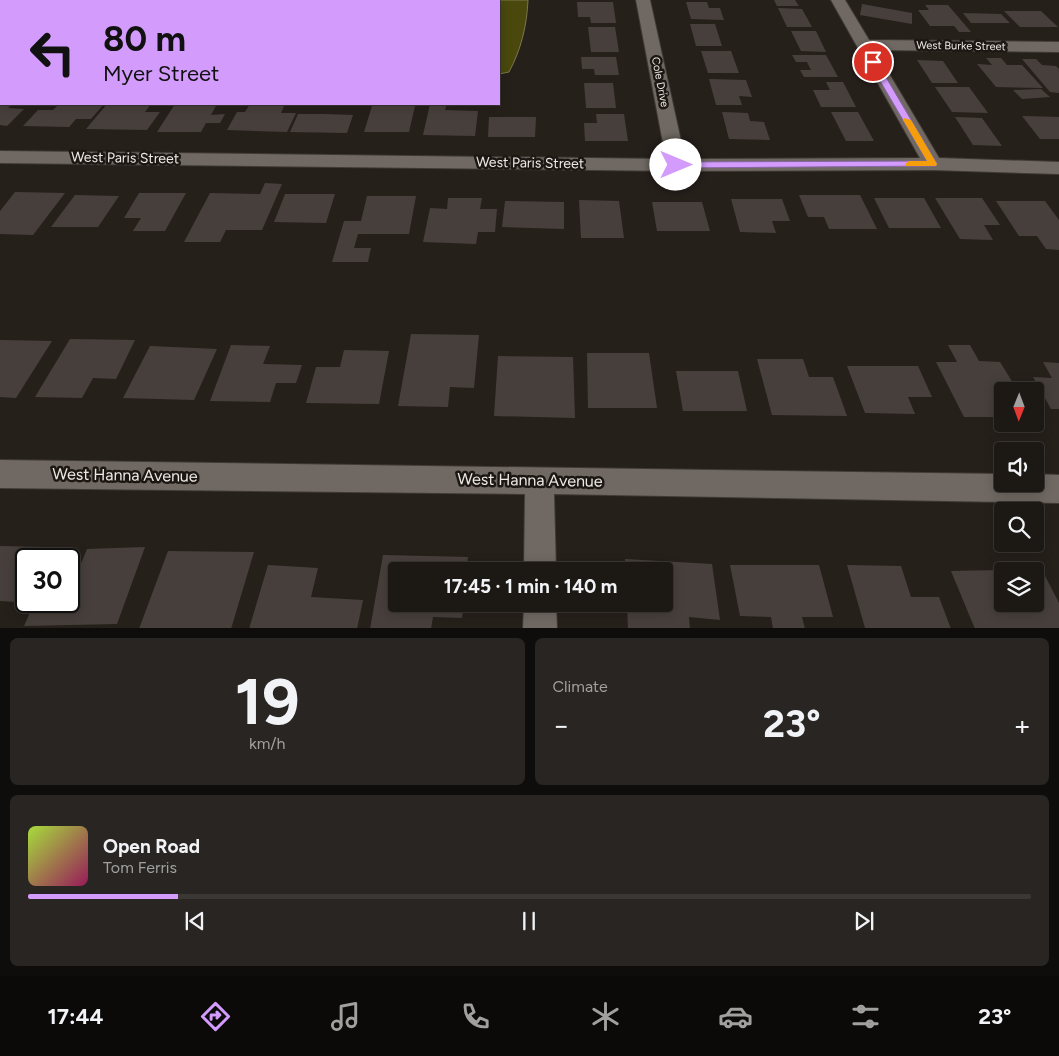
<!DOCTYPE html>
<meta charset="utf-8">
<style>
body{margin:0;font-family:Figtree,sans-serif;background:#292522;color:#f1f3f6;height:100vh;display:flex;flex-direction:column;font-size:19px;white-space:nowrap}
*{box-sizing:border-box;margin:0}
p{font-size:16px;color:#a0a0a0}
.icon{flex:none;width:28px;height:28px;fill:none;stroke:currentColor;stroke-width:2;stroke-linecap:round;stroke-linejoin:round}
.map{position:relative;height:628px;overflow:hidden}
.sheet{display:flex;flex-direction:column;gap:10px;padding:10px;background:#0f0d0b;flex:1}
.sheet>*{flex:none}
.top-card{position:absolute;left:0px;top:0px;width:500px;height:105px;box-shadow:0 2px 12px #0003,0 0 0 1px #3a3734;background:#d39cfc;color:#111;overflow:hidden}
.needle{width:32px;rotate:181deg}
.tools{position:absolute;left:994px;top:382px;display:grid;gap:10px}
.tools a{display:grid;place-items:center;width:50px;height:50px;border-radius:5px;background:#1c1814;box-shadow:0 2px 12px #0003,0 0 0 1px #3a3734;font-size:25px}
.speed{position:absolute;left:15px;top:548px;display:flex;gap:10px;font-size:25px;font-weight:700;text-align:center}
.speed>*{display:grid;place-content:center;width:65px;height:65px;border-radius:50%;background:#1c1814;box-shadow:0 2px 12px #0003,0 0 0 1px #3a3734;line-height:1}
.speed .limit{border:2px solid #111;border-radius:8px;background:#fff;color:#111}
.pin{position:absolute;display:grid;place-items:center;width:42px;height:42px;color:#fff;margin:-21px;border:2px solid #fff;border-radius:50%;box-shadow:0 1px 5px #0007}
.me{position:absolute;width:55px;margin:-28px;rotate:90deg;stroke-linejoin:round;filter:drop-shadow(0 0 4px #0008)}
.turn{display:flex;align-items:center;gap:18px;height:105px;padding:0 20px;font-size:22px}
.turn .icon{width:65px;height:65px;stroke-width:2.5}
.turn b{display:block;font-size:35px;line-height:42px}
.big{font-size:38px;font-weight:700;line-height:1.1}
.sheet .tile{flex:1;display:flex;flex-direction:column;justify-content:center;gap:8px;min-width:0;padding:0 18px;border-radius:8px;background:#292522}
.sheet .dial{align-items:center;gap:0}
.dial b{font-size:65px;line-height:1}
.song{display:flex;align-items:center;gap:15px}
.cover{width:60px;height:60px;border-radius:8px;background:linear-gradient(135deg,hsl(80 70% 55%),hsl(330 70% 35%))}
.played{height:5px;border-radius:2px;background:linear-gradient(90deg,#d39cfc 15%,#3a3734 15%)}
.keys{display:flex;justify-content:space-around;direction:ltr}
.heat{display:flex;justify-content:space-between;align-items:center;font-size:28px;direction:ltr}
.sheet .tiles{flex:1;display:grid;gap:10px;grid-template-columns:1fr 1fr}
.tile:last-child{grid-column:span 2}
.trip{position:absolute;left:388px;top:562px;width:285px;height:50px;border-radius:5px;background:#1c1814;box-shadow:0 2px 12px #0003,0 0 0 1px #3a3734;font-weight:700;line-height:50px;text-align:center}
.tab-bar{display:flex;height:80px;justify-content:space-around;align-items:center;background:#0b0a08;color:#a0a0a0}
.tab-bar .icon{width:35px;height:35px}
.tab-bar .selected{color:#d39cfc}
.tab-bar b{font-size:22px;color:#f1f3f6}
.map>svg:first-child{display:block}
.water{fill:#4a480d;stroke:#7b784e}
.building{fill:#473f3c}
.lines{fill:none;stroke-linecap:round;stroke-linejoin:round}
.minor-casing{stroke:#403b37;stroke-width:2}
.minor{fill:#706963;fill-rule:evenodd}
.route{fill:#d39cfc;stroke:#8965a4}
.slow{fill:#f59e0b}
.labels{text-anchor:middle;dominant-baseline:central;stroke-width:5;stroke-linejoin:round;paint-order:stroke}
.far-street-label{font-size:11px;fill:#ede9e5;stroke:#1c1712}
.street-label{font-size:14px;fill:#ede9e5;stroke:#1c1712}
.near-street-label{font-size:16px;fill:#ede9e5;stroke:#1c1712}
</style>
<div class="map">
<svg width="1059" height="629" viewBox="0 0 1059 629">
<rect width="100%" height="100%" fill="#26201b"/>
<path class="water" d="M61 0H528C527 25 521 50 509 72L499 74V1H60Z"/>
<path class="building" d="M774 0H795L799 6H777Z
M577 2H613L616 23H591L590 17H578Z
M686 2H707L709 8H720L724 20 691 19Z
M862 4 912 13V24L860 15Z
M925 5H948L971 32H959L954 26H930L918 10H929Z
M778 8 802 9 812 27H787Z
M1004 11H1041L1058 27H1020Z
M963 13 1001 14 1010 23H971Z
M690 24H715L722 46H696Z
M588 27H615L619 52H591Z
M791 31H816L826 52 801 51Z
M701 51H731L739 73H708Z
M792 55H826L838 77H804L800 70H811L807 62H796Z
M581 57H616L619 75H595L594 69H582Z
M986 58H1001L1007 65H1022L1043 88 996 87 977 64 992 65Z
M1022 59H1036L1042 65 1056 66 1059 69V93L1050 92Z
M917 60 943 61 958 83H932Z
M709 79 746 80 752 97 739 96 742 105H716Z
M826 82H843L856 107H821L813 90H830Z
M584 83H613L616 108H586Z
M935 87H969L988 113 952 112Z
M1041 89 1050 97 1022 99 1013 90Z
M0 104H13L8 108 24 109 7 126 0 125Z
M59 104H104L91 119H76L69 127 23 126 38 110H53Z
M107 104H151L145 112H160L147 130 86 129Z
M175 104H217L211 115 225 114 220 123H206L201 132H157Z
M250 104H285L281 113H296L287 132 227 130 237 112H245Z
M430 104H447L445 110 478 111 475 136 423 135Z
M372 106H415L409 132H364Z
M722 112 748 113 750 121 764 122 770 140 729 139Z
M831 112H858L874 141H846Z
M298 114H324L353 115 347 133 290 132Z
M596 114H624L628 141H585L584 123H597Z
M1022 116 1059 117V139H1040Z
M489 117H536L535 137H488Z
M955 117 982 118 1002 146 973 145Z
M265 183 282 184 262 230H226L220 242H184L210 193 260 194Z
M15 192 65 193 33 235 0 234V211Z
M139 193H186L165 231H133L141 218H124Z
M285 194H335L326 223 274 222Z
M75 195 119 196 98 227H51Z
M799 195H860L877 229H829L824 217H808Z
M367 196H416L409 234H358L354 248H371L368 262H332L344 221H361Z
M448 198H482L480 209H497L495 232H478L476 244 423 242 430 208 447 209Z
M874 198H924L941 228H889Z
M935 198H982L1000 225H984L993 240 960 239Z
M731 199H782L790 221H772L776 233 740 232Z
M579 200 619 201 624 238H581Z
M505 201 564 202V229L502 227Z
M996 201H1045L1059 220V250L1046 249 1037 236H1019Z
M652 202H702L710 231H657Z
M411 334 479 335 474 388 450 387 448 407 398 406Z
M70 339 135 340 116 379 93 378 82 398 35 397Z
M0 340 52 341 16 398 0 397Z
M231 345 270 346 263 364 302 365 296 383H276L270 402 210 401Z
M948 345H970L979 361 1000 362 1018 391H1002V397H999L1002 404V417H964L936 362H957Z
M150 346 217 349 194 400 123 398Z
M344 350 389 351 379 404 306 403 316 367H340Z
M587 353H649L657 408H588Z
M498 356 573 357 575 418 494 416Z
M757 359H803L809 377H833L847 416 772 415Z
M1043 362 1059 363V409H1051L1033 377 1052 378Z
M847 366H918L932 397H908L915 414 865 413Z
M676 371H738L747 411H683Z
M0 546 44 547 38 559H26V582L16 602 0 601Z
M145 547 117 624 24 626 35 601H69V573H77L87 549Z
M168 551 254 552 231 629H139Z
M383 555 468 557 466 571H396V604H464L462 618 433 617 431 629H370Z
M625 559 712 564 720 620 689 617 690 629H628L627 604H664V571H626Z
M268 565 318 568 311 597 363 600 357 629H249Z
M730 565H819L833 617H802L805 629H773L771 617 740 616Z
M847 565 901 566 911 597H939L951 629 865 628Z
M1002 570V604H1035V570H1042L1059 603V629H975L951 571Z"/>
<g class="lines">
<g class="minor-casing">
<path id="minor" d="M636 0H650L685 159 920 158 831 0H845L869 40 1059 42V52L875 50 939 158 1059 162V174L933 170 677 171 0 163V151L666 159Z
M0 460 1002 474V484H1035V474L1059 475V503L554 494 556 571H524L525 494 0 488Z
M524 604H556L557 629H523Z"/>
</g>
<use href="#minor" class="minor"/>
</g>
<path class="route" d="M871 60 877 62 937 164 936 166 676 168 672 165 676 162 927 161 869 62Z"/>
<path class="slow" d="M904 118 911 120 937 164 936 166H906L905 164 909 161H927L903 120Z"/>
<g class="labels">
<g class="far-street-label">
<text transform="translate(961 46) rotate(1)">West Burke Street</text>
<text transform="translate(660 82) rotate(79)">Cole Drive</text>
</g>
<g class="street-label">
<text transform="translate(125 158) rotate(1)">West Paris Street</text>
<text transform="translate(530 163) rotate(1)">West Paris Street</text>
</g>
<g class="near-street-label">
<text transform="translate(125 475) rotate(1)">West Hanna Avenue</text>
<text transform="translate(530 480) rotate(1)">West Hanna Avenue</text>
</g>
</g>
</svg>
<div class="tools">
<a><svg class="needle" viewBox="-14 -14 28 28"><path d="M0-13l5 13h-10z" fill="#e53935"/><path d="M0 13l5-13h-10z" fill="#a0a0a0"/></svg></a>
<a><svg class="icon" aria-label="sound" viewBox="0 0 24 24"><path d="M4 9h4l5-4v14l-5-4H4zM17 9q2 3 0 6"/></svg></a>
<a><svg class="icon" aria-label="search" viewBox="0 0 24 24"><circle cx="10" cy="10" r="6"/><path d="M15 15l6 6"/></svg></a>
<a><svg class="icon" aria-label="layers" viewBox="0 0 24 24"><path d="M12 4l9 5-9 5-9-5zM3 14l9 5 9-5"/></svg></a>
</div>
<div class="speed"><div class="limit">30</div></div>
<div class="pin" style="left:873px;top:62px;background:#d93025"><svg class="icon" aria-label="arrive" viewBox="0 0 24 24"><path d="M6 21V4h12l-3 4 3 4H6"/></svg></div>
<svg class="me" style="left:676px;top:165px" viewBox="-20 -20 40 40"><circle r="19" fill="#fff"/><path d="M0-13L10 11 0 6-10 11z" fill="#d39cfc"/></svg>
<div class="trip">17:45 · 1 min · 140 m</div>
<div class="top-card">
<div class="turn"><svg class="icon" aria-label="left" viewBox="0 0 24 24"><path d="M17 20v-9H6M10 6l-5 5 5 5"/></svg><div><b>80 m</b>Myer Street</div></div>
</div>
</div>
<section class="sheet">
<div class="tiles">
<div class="tile dial"><b>19</b><p>km/h</p></div>
<div class="tile"><p>Climate</p>
<div class="heat"><a>−</a><b class="big">23°</b><a>+</a></div>
</div>
<div class="tile">
<div class="song"><i class="cover"></i><div><b>Open Road</b><p>Tom Ferris</p></div></div>
<div class="played"></div>
<div class="keys"><svg class="icon" aria-label="previous" viewBox="0 0 24 24"><path d="M18 5L8 12l10 7zM5 5v14"/></svg><svg class="icon" aria-label="pause" viewBox="0 0 24 24"><path d="M8 5v14M16 5v14"/></svg><svg class="icon" aria-label="next" viewBox="0 0 24 24"><path d="M6 5l10 7-10 7zM19 5v14"/></svg></div>
</div>
</div>
</section>
<nav class="tab-bar">
<b>17:44</b>
<svg class="icon selected" aria-label="directions" viewBox="0 0 24 24"><path d="M12 3l9 9-9 9-9-9zM9 14v-3h6M13 9l2 2-2 2"/></svg>
<svg class="icon" aria-label="music" viewBox="0 0 24 24"><path d="M9 18V5l10-2v13"/><circle cx="6" cy="18" r="3"/><circle cx="16" cy="16" r="3"/></svg>
<svg class="icon" aria-label="phone" viewBox="0 0 24 24"><path d="M5 4h4l2 5-3 2q2 4 5 5l2-3 5 2v4C11 20 4 13 5 4z"/></svg>
<svg class="icon" aria-label="climate" viewBox="0 0 24 24"><path d="M12 3v18M4 7l16 10M4 17L20 7"/></svg>
<svg class="icon" aria-label="car" viewBox="0 0 24 24"><path d="M5 17H2v-5l4-1 3-4h7l3 4 3 1v5h-3M9 17h6M6 11h13"/><circle cx="7" cy="17" r="2"/><circle cx="17" cy="17" r="2"/></svg>
<svg class="icon" aria-label="filters" viewBox="0 0 24 24"><path d="M4 7h16M4 17h16"/><circle cx="9" cy="7" r="2"/><circle cx="15" cy="17" r="2"/></svg>
<b>23°</b>
</nav>
